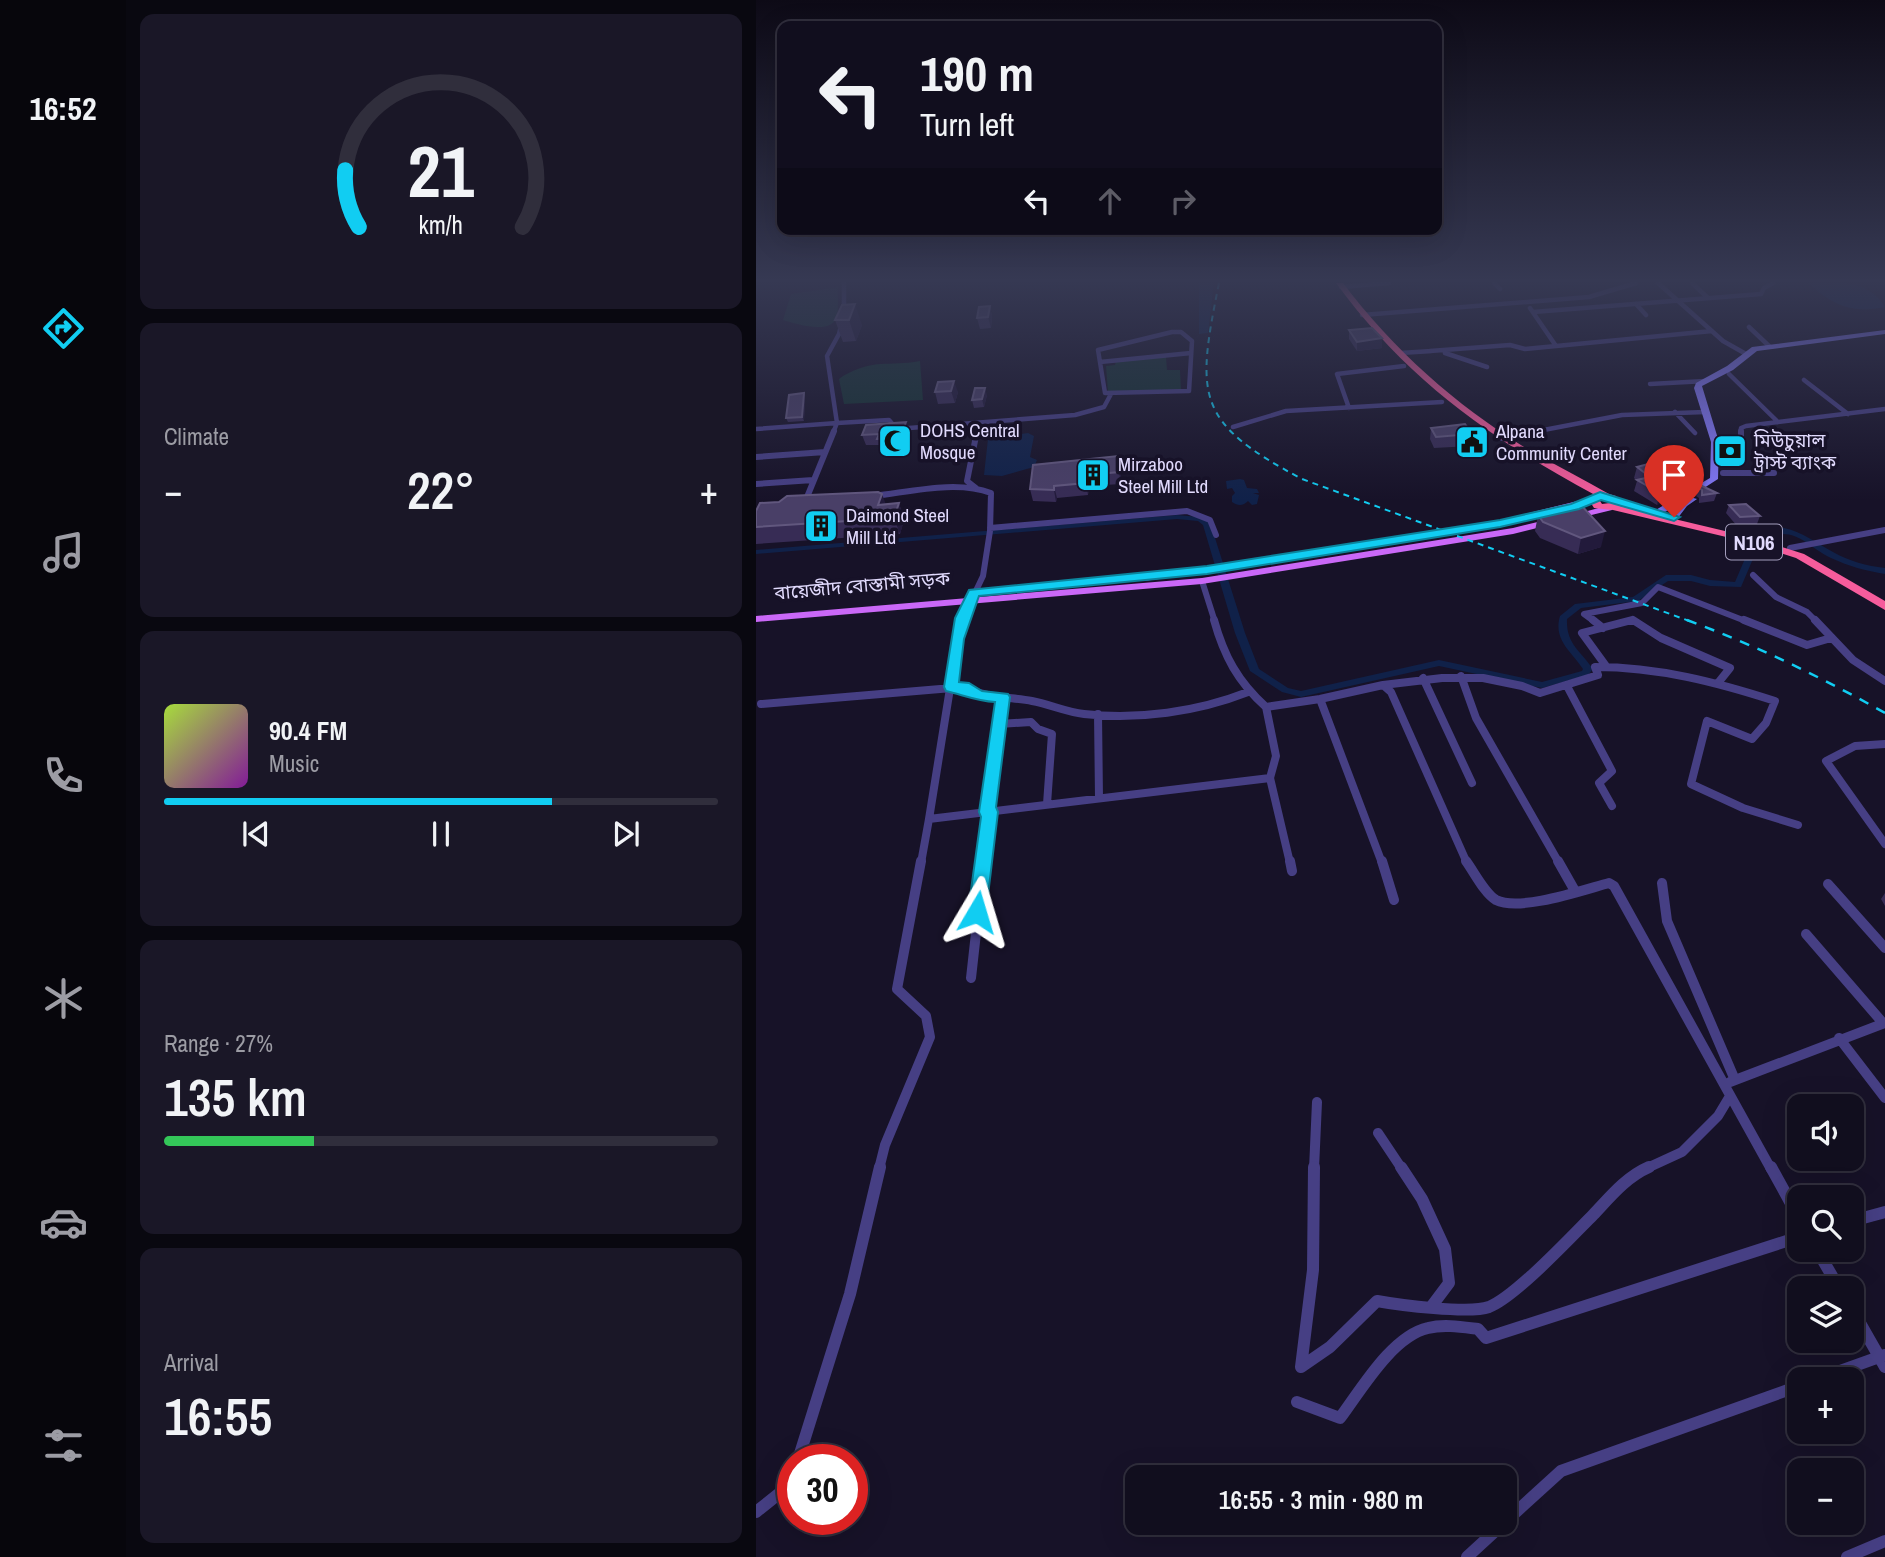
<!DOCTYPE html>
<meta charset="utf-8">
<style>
body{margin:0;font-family:"Archivo Narrow","Noto Sans Bengali",sans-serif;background:#1a1727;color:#f1f3f6;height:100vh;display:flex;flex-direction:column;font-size:26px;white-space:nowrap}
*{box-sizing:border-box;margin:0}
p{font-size:23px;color:#9c9ca4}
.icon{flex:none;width:38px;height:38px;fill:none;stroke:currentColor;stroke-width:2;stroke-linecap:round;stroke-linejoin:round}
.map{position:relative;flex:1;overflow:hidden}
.side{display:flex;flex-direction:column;gap:14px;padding:14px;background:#090810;width:630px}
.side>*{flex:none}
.hud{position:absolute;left:21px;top:21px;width:665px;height:214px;border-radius:14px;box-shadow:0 7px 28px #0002,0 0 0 2px #302e3c;background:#110e1e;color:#f1f3f6;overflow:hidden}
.controls{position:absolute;left:1031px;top:1094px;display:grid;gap:14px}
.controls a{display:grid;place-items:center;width:77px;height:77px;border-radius:14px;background:#110e1e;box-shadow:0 7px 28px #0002,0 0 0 2px #302e3c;font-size:35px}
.speed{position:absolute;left:21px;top:1444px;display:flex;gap:14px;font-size:35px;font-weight:700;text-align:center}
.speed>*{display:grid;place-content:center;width:91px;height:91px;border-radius:50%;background:#110e1e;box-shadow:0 7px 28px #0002,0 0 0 2px #302e3c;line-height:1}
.speed .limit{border:10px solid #d22;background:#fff;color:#111}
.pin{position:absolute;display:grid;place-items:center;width:60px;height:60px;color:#fff;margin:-72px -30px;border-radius:50% 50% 50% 0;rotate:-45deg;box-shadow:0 0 7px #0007}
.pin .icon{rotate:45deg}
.me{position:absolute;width:77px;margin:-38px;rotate:7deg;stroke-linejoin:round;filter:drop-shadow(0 0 5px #0008)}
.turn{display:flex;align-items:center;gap:24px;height:147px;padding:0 28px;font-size:32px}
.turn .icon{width:91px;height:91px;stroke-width:2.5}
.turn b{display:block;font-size:49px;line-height:60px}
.lanes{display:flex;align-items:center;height:66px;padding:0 28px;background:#0003;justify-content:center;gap:35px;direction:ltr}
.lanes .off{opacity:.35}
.big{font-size:52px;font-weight:600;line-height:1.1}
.side .card{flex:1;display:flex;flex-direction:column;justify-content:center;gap:10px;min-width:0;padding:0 24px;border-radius:14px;background:#1a1727}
.side .dial{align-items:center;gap:0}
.dial svg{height:182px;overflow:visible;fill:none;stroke:#302e3c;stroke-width:7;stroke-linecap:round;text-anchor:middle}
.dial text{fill:#f1f3f6;stroke:none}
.song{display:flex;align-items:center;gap:21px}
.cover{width:84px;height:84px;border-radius:10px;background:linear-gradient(135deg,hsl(80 70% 55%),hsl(290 70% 35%))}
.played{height:7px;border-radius:4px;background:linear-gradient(90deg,#11cdf2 70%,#302e3c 70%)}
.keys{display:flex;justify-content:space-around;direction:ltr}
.heat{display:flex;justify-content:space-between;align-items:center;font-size:38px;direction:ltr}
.charge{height:10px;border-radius:5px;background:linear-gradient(90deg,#34c759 27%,#302e3c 0)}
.trip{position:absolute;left:369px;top:1465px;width:392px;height:70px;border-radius:14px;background:#110e1e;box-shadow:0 7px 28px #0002,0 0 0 2px #302e3c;font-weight:600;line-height:70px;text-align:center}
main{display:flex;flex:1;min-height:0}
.dock{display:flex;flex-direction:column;width:126px;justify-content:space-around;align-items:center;background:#07060c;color:#9c9ca4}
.dock .icon{width:49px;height:49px}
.dock .current{color:#11cdf2}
.dock b{font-size:32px;color:#f1f3f6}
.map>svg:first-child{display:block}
.green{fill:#153132}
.water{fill:#102149}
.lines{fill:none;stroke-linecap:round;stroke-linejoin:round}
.canal{fill:#102149;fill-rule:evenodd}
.street-far4{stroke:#463f84;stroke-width:4.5}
.street-far3{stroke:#463f84;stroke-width:6}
.street-far2{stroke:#463f84;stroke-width:8}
.street-far1{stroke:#463f84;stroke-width:10}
.street{stroke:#463f84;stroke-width:12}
.secondary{fill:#8277f8;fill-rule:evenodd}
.primary{fill:#ca68f7;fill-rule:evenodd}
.highway{fill:#f65c9c;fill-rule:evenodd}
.rail-far1{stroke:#11cdf2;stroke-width:2;stroke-dasharray:6 5;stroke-linecap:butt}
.rail{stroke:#11cdf2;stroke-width:2.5;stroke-dasharray:10 9;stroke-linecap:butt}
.wall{fill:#372c55}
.shaded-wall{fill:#221a3b}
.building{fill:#493f67;stroke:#61577e;stroke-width:2}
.route{fill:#11cdf2;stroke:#0b859d;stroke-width:2}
.labels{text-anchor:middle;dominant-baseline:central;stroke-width:7;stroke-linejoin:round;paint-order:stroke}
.far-poi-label{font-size:19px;fill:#e1dafd;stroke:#171228;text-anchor:start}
.far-street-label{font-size:19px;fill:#e1dafd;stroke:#171228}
.shield{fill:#171228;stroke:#a49ebd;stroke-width:2}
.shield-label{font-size:21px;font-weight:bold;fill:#e1dafd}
</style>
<main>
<nav class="dock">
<b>16:52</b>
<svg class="icon current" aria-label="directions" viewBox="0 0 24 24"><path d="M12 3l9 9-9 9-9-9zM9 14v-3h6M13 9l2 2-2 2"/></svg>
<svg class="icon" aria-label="music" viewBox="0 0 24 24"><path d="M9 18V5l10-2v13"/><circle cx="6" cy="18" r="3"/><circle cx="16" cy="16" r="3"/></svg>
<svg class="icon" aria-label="phone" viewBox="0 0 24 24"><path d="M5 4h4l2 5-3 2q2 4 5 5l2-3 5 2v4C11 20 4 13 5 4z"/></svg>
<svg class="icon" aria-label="climate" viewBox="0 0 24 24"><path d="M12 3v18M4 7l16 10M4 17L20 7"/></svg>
<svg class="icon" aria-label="car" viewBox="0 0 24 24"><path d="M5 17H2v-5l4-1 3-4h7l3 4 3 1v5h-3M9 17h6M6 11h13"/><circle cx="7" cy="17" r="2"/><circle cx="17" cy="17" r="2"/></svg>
<svg class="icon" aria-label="filters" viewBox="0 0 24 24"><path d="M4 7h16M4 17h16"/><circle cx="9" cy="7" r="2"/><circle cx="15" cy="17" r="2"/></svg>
</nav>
<section class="side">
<div class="card dial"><svg viewBox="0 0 100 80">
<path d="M14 69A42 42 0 1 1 86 69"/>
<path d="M14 69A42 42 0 0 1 8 44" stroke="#11cdf2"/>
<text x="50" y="56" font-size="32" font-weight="700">21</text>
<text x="50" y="72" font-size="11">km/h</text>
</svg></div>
<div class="card"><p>Climate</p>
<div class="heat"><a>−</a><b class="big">22°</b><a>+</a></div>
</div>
<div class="card">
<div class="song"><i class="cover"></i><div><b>90.4 FM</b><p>Music</p></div></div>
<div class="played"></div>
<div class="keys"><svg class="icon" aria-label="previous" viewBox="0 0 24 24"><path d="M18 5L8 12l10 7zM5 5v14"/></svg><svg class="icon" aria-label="pause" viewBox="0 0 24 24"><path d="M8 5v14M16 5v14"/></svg><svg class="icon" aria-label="next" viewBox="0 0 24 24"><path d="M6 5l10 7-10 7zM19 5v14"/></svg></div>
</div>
<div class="card"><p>Range · 27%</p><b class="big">135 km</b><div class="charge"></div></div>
<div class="card"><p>Arrival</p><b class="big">16:55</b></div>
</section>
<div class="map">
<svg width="1129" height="1557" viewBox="0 0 1129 1557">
<rect width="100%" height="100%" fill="#171228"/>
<path class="green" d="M82 287C81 296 83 306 81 315 78 336 40 324 27 320L35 294Z
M410 357 411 370H424L425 390 352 392 350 366 359 365 360 361Z
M164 361 167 400 88 404 83 379 87 376C119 358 131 367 164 361Z"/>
<path class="water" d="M443 283H458L452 333 443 334Z
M1053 283C1082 283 1112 278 1129 307 1098 314 1076 306 1053 283Z
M272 433 278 436 274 457 281 460 278 467 246 476 228 475 232 439Z
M484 479 488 480 491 488 501 489 503 493H497L503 495 501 504 496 505 492 501C487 506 482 506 476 502V496L479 493 476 488 471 489 470 481Z"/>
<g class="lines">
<path class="canal" d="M421 515 444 517 454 522 489 633 503 669 532 688 545 691 683 660 786 682 826 671 827 669C815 651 797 640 804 616L819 604 877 597 910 575H935L954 580 979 582 994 547 998 545 1002 547 985 587 954 586 935 581H912L882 601 825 608 811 619C810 644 824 650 837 669L832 675 786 688 683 666 545 697 526 692 494 671 479 633 447 525 442 521 421 519 0 554V550Z
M1028 528C1047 532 1060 543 1077 552 1093 561 1111 566 1129 568V574C1110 571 1092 566 1075 558 1048 545 1042 527 1009 537L1005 535 1016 529Z"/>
<path class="street-far4" d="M738 283 744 289
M902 283 967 341 990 354
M936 283 952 298
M585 287 633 283
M880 304 890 315
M774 308 800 346
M777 312 1005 294 1008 288 1017 283
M606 315 833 297 880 283
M993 327 1013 346
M416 332H425L436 341 433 391 349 393 342 350Z
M674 351 754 345 769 349 956 331
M644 353 676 351
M689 353 731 367
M344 362 435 353
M973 374 1022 422
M1048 380 1092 414
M894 384 950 381
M593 408 581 374 648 366
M919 412 939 433
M477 427 530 411 686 402
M0 429 81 423 71 356 83 334 88 313V283
M77 433 81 423 133 420 140 428H153L319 415 348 407 355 394
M221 433 223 423
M772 433 866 415 949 412
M985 433V428L990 426 1129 409"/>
<path class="street-far3" d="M746 438 782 431
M968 448 985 436V431
M0 457 69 452
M967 473H1018
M0 484 57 480
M220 488 211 481 221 431
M118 496C154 492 200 480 235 493L234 531 227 576 205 622
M49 502 78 431
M234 528 431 511 454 520 460 535
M1034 548 1129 530
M997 575 1020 597 1051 612 1061 622
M446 581 459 622
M839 622 828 614 886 603 902 587 992 622
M869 622H880"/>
<path class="street-far2" d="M458 620C468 656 482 682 510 707L564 699 627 685 635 692 711 863
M837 620 847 628
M877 620 905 638 974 668 962 683
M988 620 1051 645 1075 638
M1059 620 1097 660 1129 681
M850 666 826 633 876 620
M705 676 720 718 803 863
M667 678 716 783
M627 685 686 678H727L766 686 784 693 842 675 839 667C902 667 960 682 1019 701L1010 723 996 739 951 721 935 784 987 808 1042 825
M811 686 856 771 843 783 856 806
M564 699 626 863
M5 704 208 687C230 698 253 697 276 701 293 704 310 712 328 714 382 720 441 712 492 692
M510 707 520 756 514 778
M342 714 343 798
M243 724 275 722 282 729 296 734 291 804
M1129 744 1099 746 1070 761 1129 844
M231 812 247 697
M173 819 205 620
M165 863 173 819 514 778 534 863
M228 863 234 812"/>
<path class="street-far1" d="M534 861 536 871
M626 861 638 900
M710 861C718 872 729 894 740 900 764 912 827 890 853 883L858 886 1015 1169
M802 861 819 891
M906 883 911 921 979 1080
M1072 884 1129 948
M1050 934 1127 1023
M215 978 228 861
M1083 1038 1129 1098
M974 1082 1129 1023
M622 1133 646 1169
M123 1169 129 1145 174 1037 170 1016 141 989 165 861
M558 1169 561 1102
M889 1169 926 1152 962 1116 974 1096"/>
<path class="street" d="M645 1167 666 1199 689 1249 693 1283 675 1307
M1015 1167 1043 1218
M1096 1221 1129 1212
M1061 1250 1083 1288
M1096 1309 1129 1367
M545 1367 574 1347 621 1301C643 1305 713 1314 733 1307 759 1297 815 1237 837 1215 854 1197 870 1177 893 1167
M545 1367 557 1270 558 1167
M1062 1379 1129 1355
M541 1402 584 1418C605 1390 636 1336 672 1328 688 1324 706 1327 722 1329L730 1338 1043 1237
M42 1460 94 1294 124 1167
M0 1512 35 1484 37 1477
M749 1522 805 1471 1043 1386
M711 1557 749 1522
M1091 1557 1129 1541"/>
<path class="secondary" d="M1129 330V334L1001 351 977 370 946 386 963 442 962 479 934 497 941 499 931 506 921 519H915L913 517 924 503 904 515H898V511L954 478 955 442 938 388 940 383 971 366 996 347Z"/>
<path class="primary" d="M838 497 842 500 841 502 744 526 451 573 387 581 382 578 387 575 451 567 744 520Z
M853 505 856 506V510L819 519 814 516Z
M794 519 799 522 797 524 757 534 446 584 0 622V616L446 578 757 528Z"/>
<path class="highway" d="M580 283H587C640 353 703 408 778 453 803 467 829 480 853 494L860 496 864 506 994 537 1048 554 1129 601V610L1040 558 987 541 857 510 838 508 833 500 839 495C736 440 650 379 580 283ZM846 499 853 500 854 503 846 504 844 501Z"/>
<path class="rail-far1" d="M463 283C440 397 439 422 546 479L936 622"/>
<path class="rail" d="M931 620C1001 646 1065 677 1129 713"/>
</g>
<path class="wall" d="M86 305 106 325 100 341 87 342 79 320Z
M234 306 236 317 235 328 224 329 221 318Z
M593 330 626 348 601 351 593 339Z
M182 382 202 392 199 403 182 404 179 392Z
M231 395 228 407 218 408 216 400Z
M49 396 48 421 32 422 30 418Z
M675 428 716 434 715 446 678 448 674 439Z
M153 433 148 448 125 450 123 445H110L106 435Z
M277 465 364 468 365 484 333 486 332 495 301 498 300 502 277 501 274 489Z
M881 467 903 472 932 488 901 505 878 491 881 481 878 478Z
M943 488 961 493 958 501 943 503V498L940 496Z
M143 503 148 520 144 534 0 544V511Z
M973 505 1004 516 1001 524 981 526 970 513Z
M782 515 845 547 822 554 784 538 779 531Z
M1129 893V906L1125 899Z"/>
<path class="shaded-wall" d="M99 304 106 325 100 341 93 320Z
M234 306 236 317 235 328 232 317Z
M626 338V348L601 351V342Z
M198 381 202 392 199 403 195 391Z
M229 388 231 395 228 407 226 399Z
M48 393 49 396 48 421 46 417Z
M150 422 153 433 148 448 144 438Z
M362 456 364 468 365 484 363 472Z
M331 475 333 486 332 495 330 483Z
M935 477 932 488 901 505 904 493Z
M298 486 301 498 300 502 298 490Z
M126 494 132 510 122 505Z
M143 503 148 520 144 534 138 518Z
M849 531 845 547 822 554 825 538Z"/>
<path class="building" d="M99 304 93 320H79L86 305Z
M234 306 232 317 221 318 223 307Z
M616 328 626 338 601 342 593 330Z
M198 381 195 391 179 392 182 382Z
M219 388H229L226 399 216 400Z
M48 393 46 417 30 418 33 395Z
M150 422 144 438 121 439 123 434 106 435 110 425Z
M709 424 716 434 680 437 675 428Z
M362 456 363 472 331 475 330 483 298 486V490L274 489 277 465Z
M892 464 903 472 922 470 935 477 904 493 881 480 894 477 881 467Z
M946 486 961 493 946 495V490L943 488Z
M122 492 126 494 122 505 143 503 138 518 0 527V511L4 503 23 502 31 496Z
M990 504 1004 516 984 517 973 505Z
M825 505 849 531 825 538 787 522 782 515Z"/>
<linearGradient id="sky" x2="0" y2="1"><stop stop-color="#0d0a16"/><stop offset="0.56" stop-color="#363953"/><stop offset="1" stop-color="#363953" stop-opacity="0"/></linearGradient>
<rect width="1129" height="501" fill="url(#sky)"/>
<path class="route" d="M844 492 924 517 918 521 845 500 823 509 744 527 451 574 223 596 208 639 203 682 213 683 226 691 252 694 254 697 240 807 242 812 230 912 227 917 221 920 215 917 212 912 225 817 223 812 239 702C221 701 207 695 190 691L188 687 199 618 213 590 451 566 744 520 815 504Z"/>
<defs>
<g id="mosque-square" transform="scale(1.75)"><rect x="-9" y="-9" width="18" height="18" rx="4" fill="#11cdf2" stroke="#171228"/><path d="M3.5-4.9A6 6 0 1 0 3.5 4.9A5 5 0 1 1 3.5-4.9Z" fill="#111"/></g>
<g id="civic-square" transform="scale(1.75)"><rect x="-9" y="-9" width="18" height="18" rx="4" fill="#11cdf2" stroke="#171228"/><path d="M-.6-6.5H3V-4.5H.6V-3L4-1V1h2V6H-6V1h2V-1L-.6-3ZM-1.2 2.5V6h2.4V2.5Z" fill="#111"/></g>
<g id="bank-square" transform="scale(1.75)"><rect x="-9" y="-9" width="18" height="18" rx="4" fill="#11cdf2" stroke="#171228"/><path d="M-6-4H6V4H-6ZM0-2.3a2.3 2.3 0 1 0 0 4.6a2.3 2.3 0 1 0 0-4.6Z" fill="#111"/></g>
<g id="building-square" transform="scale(1.75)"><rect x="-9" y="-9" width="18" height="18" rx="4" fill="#11cdf2" stroke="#171228"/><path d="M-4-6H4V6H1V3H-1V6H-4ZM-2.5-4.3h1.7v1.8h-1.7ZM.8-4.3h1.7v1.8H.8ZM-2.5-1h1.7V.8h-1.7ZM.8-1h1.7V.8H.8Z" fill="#111"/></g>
</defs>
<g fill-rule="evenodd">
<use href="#mosque-square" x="139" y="441"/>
<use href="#civic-square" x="716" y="442"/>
<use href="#bank-square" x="974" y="451"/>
<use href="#building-square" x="337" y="475"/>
<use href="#building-square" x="65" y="526"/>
</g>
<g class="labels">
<g class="far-poi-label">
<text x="164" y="430">DOHS Central<tspan x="164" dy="22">Mosque</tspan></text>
<text x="740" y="431">Alpana<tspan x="740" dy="22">Community Center</tspan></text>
<text x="998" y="440">মিউচুয়াল<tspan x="998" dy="22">ট্রাস্ট ব্যাংক</tspan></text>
<text x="362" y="464">Mirzaboo<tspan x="362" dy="22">Steel Mill Ltd</tspan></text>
<text x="90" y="515">Daimond Steel<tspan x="90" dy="22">Mill Ltd</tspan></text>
</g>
<g class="far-street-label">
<text transform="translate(106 585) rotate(-5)">বায়েজীদ বোস্তামী সড়ক</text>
</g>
<rect class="shield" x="970" y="524.5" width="56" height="35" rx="5"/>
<g class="shield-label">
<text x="998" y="542">N106</text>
</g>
</g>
</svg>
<div class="controls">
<a><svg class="icon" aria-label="sound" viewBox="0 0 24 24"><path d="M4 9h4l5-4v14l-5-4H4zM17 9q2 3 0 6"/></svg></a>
<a><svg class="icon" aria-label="search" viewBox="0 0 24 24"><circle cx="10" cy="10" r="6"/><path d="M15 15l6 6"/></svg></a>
<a><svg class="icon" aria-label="layers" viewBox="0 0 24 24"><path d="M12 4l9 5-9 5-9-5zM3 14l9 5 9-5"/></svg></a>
<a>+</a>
<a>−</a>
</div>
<div class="speed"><div class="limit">30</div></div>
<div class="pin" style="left:918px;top:517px;background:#d93025"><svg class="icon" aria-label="arrive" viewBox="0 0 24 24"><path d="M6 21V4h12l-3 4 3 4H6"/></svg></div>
<svg class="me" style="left:221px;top:912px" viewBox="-20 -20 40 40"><path d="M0-17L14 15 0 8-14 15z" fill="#11cdf2" stroke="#fff" stroke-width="4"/></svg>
<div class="trip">16:55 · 3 min · 980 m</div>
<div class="hud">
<div class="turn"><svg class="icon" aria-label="left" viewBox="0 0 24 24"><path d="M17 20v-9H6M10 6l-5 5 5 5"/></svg><div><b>190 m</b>Turn left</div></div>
<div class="lanes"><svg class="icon" aria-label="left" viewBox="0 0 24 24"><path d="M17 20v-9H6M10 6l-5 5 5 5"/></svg><svg class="icon off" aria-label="ahead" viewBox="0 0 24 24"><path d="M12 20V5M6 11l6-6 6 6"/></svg><svg class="icon off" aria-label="right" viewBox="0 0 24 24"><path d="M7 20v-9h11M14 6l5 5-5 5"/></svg></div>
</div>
</div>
</main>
